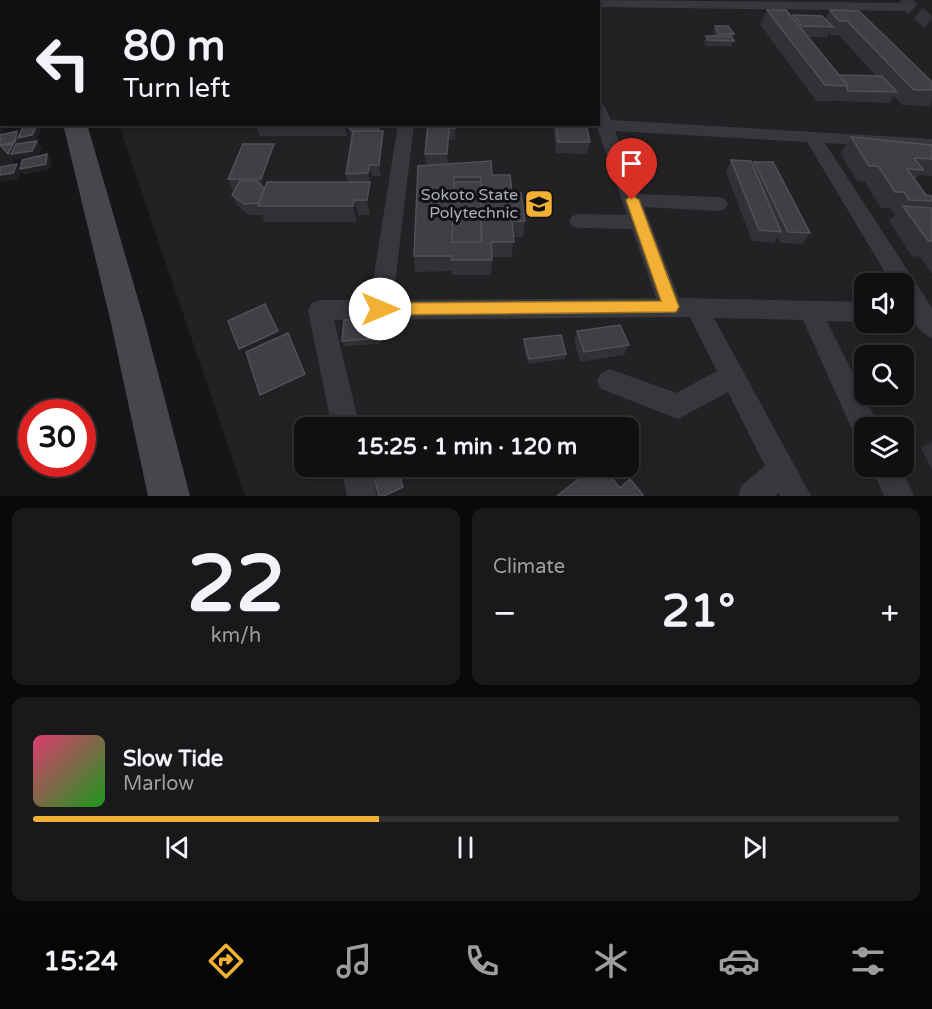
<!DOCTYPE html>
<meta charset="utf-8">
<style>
body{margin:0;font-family:"Varela Round",sans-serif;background:#19191b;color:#f1f3f6;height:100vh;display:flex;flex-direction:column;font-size:22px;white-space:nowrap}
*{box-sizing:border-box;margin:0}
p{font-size:20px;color:#9c9d9f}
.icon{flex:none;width:33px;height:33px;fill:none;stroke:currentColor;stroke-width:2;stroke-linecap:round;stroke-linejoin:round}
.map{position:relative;height:496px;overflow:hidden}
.panel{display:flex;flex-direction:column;gap:12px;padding:12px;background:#09090a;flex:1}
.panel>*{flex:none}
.top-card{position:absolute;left:0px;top:0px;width:600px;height:126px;box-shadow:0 3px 9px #0003,0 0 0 2px #303032;background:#101012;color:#f1f3f6;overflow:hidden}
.fabs{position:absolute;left:854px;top:273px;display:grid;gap:12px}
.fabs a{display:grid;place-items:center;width:60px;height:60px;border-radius:12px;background:#101012;box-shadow:0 3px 9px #0003,0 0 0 2px #303032;font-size:30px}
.speed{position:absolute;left:18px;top:399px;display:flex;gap:12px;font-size:30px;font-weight:700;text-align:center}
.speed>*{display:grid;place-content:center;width:78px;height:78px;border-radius:50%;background:#101012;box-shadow:0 3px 9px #0003,0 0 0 2px #303032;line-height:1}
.speed .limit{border:9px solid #d22;background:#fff;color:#111}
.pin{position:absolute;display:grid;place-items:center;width:51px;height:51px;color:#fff;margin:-62px -26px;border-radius:50% 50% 50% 0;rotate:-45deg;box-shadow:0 0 6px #0007}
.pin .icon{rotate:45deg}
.me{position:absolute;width:66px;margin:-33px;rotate:90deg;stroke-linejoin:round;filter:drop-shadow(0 0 4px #0008)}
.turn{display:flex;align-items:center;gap:21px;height:126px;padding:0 24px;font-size:27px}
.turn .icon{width:78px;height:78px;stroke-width:2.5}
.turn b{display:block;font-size:42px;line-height:51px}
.big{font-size:45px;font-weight:800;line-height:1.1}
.panel .widget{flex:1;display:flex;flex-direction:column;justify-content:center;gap:9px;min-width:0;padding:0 21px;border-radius:12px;background:#19191b}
.panel .dial{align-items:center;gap:0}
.dial b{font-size:78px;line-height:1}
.song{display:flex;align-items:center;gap:18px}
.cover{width:72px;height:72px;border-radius:9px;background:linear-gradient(135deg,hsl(340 70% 55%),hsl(120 70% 35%))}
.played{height:6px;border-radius:3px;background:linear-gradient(90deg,#f2b134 40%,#303032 40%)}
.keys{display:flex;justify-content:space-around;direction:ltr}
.heat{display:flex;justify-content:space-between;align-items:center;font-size:33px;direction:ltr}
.panel .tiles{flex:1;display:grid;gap:12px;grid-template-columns:1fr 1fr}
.widget:last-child{grid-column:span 2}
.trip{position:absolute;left:294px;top:417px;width:345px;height:60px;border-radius:12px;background:#101012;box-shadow:0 3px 9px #0003,0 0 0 2px #303032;font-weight:800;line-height:60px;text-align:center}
.dock{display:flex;height:96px;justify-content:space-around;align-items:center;background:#060607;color:#9c9d9f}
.dock .icon{width:42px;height:42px}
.dock .current{color:#f2b134}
.dock b{font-size:27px;color:#f1f3f6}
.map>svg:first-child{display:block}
.built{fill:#222225;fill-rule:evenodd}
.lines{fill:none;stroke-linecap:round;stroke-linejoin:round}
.street-tunnel{stroke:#333438;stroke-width:14;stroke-dasharray:14 7;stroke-linecap:butt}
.street{fill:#37383d;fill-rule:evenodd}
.secondary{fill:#45474d;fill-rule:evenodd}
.wall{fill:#323236;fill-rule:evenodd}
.shaded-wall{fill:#212124}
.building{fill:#3f3f44;stroke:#4f5156;stroke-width:1.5;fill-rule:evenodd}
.route{fill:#f2b134;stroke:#9d7322;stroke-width:1.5}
.labels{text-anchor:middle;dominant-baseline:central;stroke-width:6;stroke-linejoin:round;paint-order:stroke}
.poi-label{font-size:16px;fill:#a8adb8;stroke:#111113;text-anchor:end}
</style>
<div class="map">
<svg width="932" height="496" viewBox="0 0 932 496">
<rect width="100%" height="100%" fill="#161618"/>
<path class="built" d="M76 0H932V496H245L119 125 598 124V2ZM864 284H903V322H864ZM864 356H903V394H864ZM304 428H628V466H304ZM864 428H903V466H864Z"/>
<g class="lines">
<path class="street-tunnel" d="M902 0 932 25"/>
<path class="street" d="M83 0H97L82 2Z
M553 0H565V2H553Z
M595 0 910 3 916 7 910 11 598 7V2H593Z
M0 60H2V68H0Z
M598 103 604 105 611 120 932 139V149L825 143 932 308V338C913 331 903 302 903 284H892L807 142 615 131 639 194 718 197 725 199 728 204 725 209 718 211 644 207 679 298 864 302V322L827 321 880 428H864V441L856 438 803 320 714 318 811 496H780L779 493 775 496H738L742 485 765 466 728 392 678 419 601 389 597 381 601 373 610 369 676 393 717 371 690 317 334 320 360 428H332L308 310 312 303 320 300H370L398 124H414L393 300 656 298 632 229 579 228 572 226 569 221 572 216 579 214 627 215 596 124H598Z
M341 466H370L377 496H347Z
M871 466H900L914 496H884Z"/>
<path class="secondary" d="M34 0H52V2H34Z
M63 124H87L145 323 190 496H148L111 323Z"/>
</g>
<path class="wall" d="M767 10 792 18 793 15 825 19 830 10 859 11 932 82V101L929 106 902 105 894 96 889 103 841 101 840 99 838 101H816L760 24ZM829 33 831 35H839L876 76 839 75 808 37H827Z
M715 26 734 34 732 38 734 41 731 46H706L704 41 706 36H715L713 31Z
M349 124 347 136H260L256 125Z
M428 124H456L455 140 449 139 448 164 492 175 512 193 525 221 523 237H513L512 257H492L491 275H452V271L415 272 414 256 426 165 425 154Z
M553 124H586L590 142 587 154 556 153Z
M349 128 379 131 385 142 381 176H372L370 183 373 198 370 215H358L357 222H265L262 215H249L238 206 232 195 235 190H233L228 179 278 155 268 182H348L346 174 353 136 350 134Z
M851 137 932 145V176L919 175 915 180 926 195 932 197V205L930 208H932V274L920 257 912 256 889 221 895 215 890 208H881L865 182 857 181 840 153Z
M731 160 753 165 754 162 810 233 802 244 780 243 778 237 774 243 752 241 726 172Z
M372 324V325H380L381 330 380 344 344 346 342 341Z
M577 331 629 345 624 355 580 362 574 341Z
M524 339 566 354 565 359 528 364 523 344Z
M932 442V470L921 448Z"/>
<path class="shaded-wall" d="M144 0H153L152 2H144Z
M222 0H282V2H205Z
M327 0H346L328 2Z
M0 73 2 74V86H0Z
M37 124H39L41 131 37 140 23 143 21 141 20 147 37 141 42 147 37 157 15 160 14 158 13 160 14 161 10 171 0 172V148L1 145 17 131 22 137Z
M345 124H349L347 136Z
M0 126 4 131 0 137Z
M449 128V139L448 166 447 154Z
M383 131 385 142 381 176 379 165Z
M274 144 278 155 265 190 261 179Z
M47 154 52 160 50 169 25 175 22 171 18 179 0 182V175L17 164 21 169Z
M370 165 372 176 370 183 373 198 370 215 367 200 370 183 368 173Z
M354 200 358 215 357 222 353 206Z
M265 304 283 341 246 359 239 349Z
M380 325 381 330 380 344 379 338Z
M288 333 310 383 266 404 260 395Z
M403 487 404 490 393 496H384Z"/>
<path class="building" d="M127 0H144V2H126Z
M191 0H222L190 2Z
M469 0H489V2H469Z
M767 10H786L848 86 825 85Z
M830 10 859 11 932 82V90H914L847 21H839Z
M793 15 822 16 833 27 802 26Z
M715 26H728L734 34H719Z
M706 36H731L734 41 708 40Z
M839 75 882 76 897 92 848 91 847 88 848 86Z
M24 124H37V125L32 135 18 138Z
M256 124H337L256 125Z
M351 124H374L379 129 378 131H353V132L349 128Z
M428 124H455V128H449L447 154H425Z
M556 124H586L590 142H558Z
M17 131 15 142 1 145 13 144 8 154 1 146H0V135Z
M353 131H383L379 165H370L368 173 346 174Z
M851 137 932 145V159L914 158 923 170 907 169 926 195 931 196 932 197V201L909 200 904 192H895L878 166H869Z
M37 141 32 151 11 154 16 144Z
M243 144H274L261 179H228Z
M47 154 46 164 20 169 22 160Z
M731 160 751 161 781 232 759 230Z
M491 161 492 175H510L512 193H521L525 221H512L514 242H491L492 260H451L452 256H414L418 166ZM454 177H481L482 242H452Z
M754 162H773L810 233 788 232Z
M17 164 13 173 0 175V167Z
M240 181H257L264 189 259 203 244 204 232 195Z
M267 182H370L367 200H354L353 206H258Z
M454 182H481V242H452Z
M903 206 932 208V241H928Z
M265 304 278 331 239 349 228 321Z
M371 318 370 326 380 325 379 338 342 341 344 320Z
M620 325 629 345 584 352 577 331Z
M288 333 305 374 260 395 246 352Z
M561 335 566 354 529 359 524 339Z
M391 466H396L403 487 384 496H379L373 475Z
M595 466H602L620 488 630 479 643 495 642 496H557Z"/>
<path class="route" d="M632 195 639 200 679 307 676 312 380 315 372 309 380 303 661 301 626 200Z"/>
<defs>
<g id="university-square" transform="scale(1.5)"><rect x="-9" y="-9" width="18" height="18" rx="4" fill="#f2b134" stroke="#111113"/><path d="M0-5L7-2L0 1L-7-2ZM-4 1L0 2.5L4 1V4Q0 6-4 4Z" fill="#111"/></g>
</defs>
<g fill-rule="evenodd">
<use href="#university-square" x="539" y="204"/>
</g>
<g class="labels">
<g class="poi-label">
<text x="518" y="195">Sokoto State<tspan x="518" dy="18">Polytechnic</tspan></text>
</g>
</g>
</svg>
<div class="fabs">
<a><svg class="icon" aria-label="sound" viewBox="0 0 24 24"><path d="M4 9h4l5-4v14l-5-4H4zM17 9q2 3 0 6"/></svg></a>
<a><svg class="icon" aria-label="search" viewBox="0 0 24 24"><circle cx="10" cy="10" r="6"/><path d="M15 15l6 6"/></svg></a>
<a><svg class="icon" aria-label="layers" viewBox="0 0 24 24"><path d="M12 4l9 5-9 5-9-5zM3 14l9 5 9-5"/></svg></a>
</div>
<div class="speed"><div class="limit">30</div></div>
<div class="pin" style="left:632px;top:200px;background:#d93025"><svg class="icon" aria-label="arrive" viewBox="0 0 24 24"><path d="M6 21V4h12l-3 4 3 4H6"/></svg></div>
<svg class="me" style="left:380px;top:309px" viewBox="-20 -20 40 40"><circle r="19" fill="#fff"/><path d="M0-13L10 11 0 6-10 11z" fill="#f2b134"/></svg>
<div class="trip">15:25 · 1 min · 120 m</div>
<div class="top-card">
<div class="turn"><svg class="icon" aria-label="left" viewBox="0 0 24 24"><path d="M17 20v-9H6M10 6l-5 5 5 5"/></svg><div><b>80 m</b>Turn left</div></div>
</div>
</div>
<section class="panel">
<div class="tiles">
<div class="widget dial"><b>22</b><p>km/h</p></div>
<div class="widget"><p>Climate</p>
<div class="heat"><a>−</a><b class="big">21°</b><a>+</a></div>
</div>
<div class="widget">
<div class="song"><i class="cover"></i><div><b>Slow Tide</b><p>Marlow</p></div></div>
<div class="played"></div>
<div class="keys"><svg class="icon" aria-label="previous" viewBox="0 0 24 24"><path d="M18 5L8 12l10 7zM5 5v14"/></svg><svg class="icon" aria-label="pause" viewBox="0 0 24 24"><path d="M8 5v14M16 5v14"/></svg><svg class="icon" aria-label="next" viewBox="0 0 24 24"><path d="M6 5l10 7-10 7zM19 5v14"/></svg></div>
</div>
</div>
</section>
<nav class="dock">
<b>15:24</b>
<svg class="icon current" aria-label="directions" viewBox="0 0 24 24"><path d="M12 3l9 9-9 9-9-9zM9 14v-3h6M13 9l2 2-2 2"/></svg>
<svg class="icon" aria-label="music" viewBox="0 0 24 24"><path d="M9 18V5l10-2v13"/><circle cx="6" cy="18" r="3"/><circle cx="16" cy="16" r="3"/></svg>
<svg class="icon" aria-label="phone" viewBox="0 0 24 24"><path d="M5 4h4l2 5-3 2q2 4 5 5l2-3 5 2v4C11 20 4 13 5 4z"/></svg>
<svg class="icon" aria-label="climate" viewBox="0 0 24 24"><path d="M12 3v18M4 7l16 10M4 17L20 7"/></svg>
<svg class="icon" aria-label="car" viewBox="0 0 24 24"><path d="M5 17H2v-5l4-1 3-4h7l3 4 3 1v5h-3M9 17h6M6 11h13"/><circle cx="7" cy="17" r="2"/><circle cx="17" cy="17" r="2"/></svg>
<svg class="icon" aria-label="filters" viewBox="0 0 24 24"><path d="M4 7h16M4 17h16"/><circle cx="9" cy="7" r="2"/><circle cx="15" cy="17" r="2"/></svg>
</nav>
